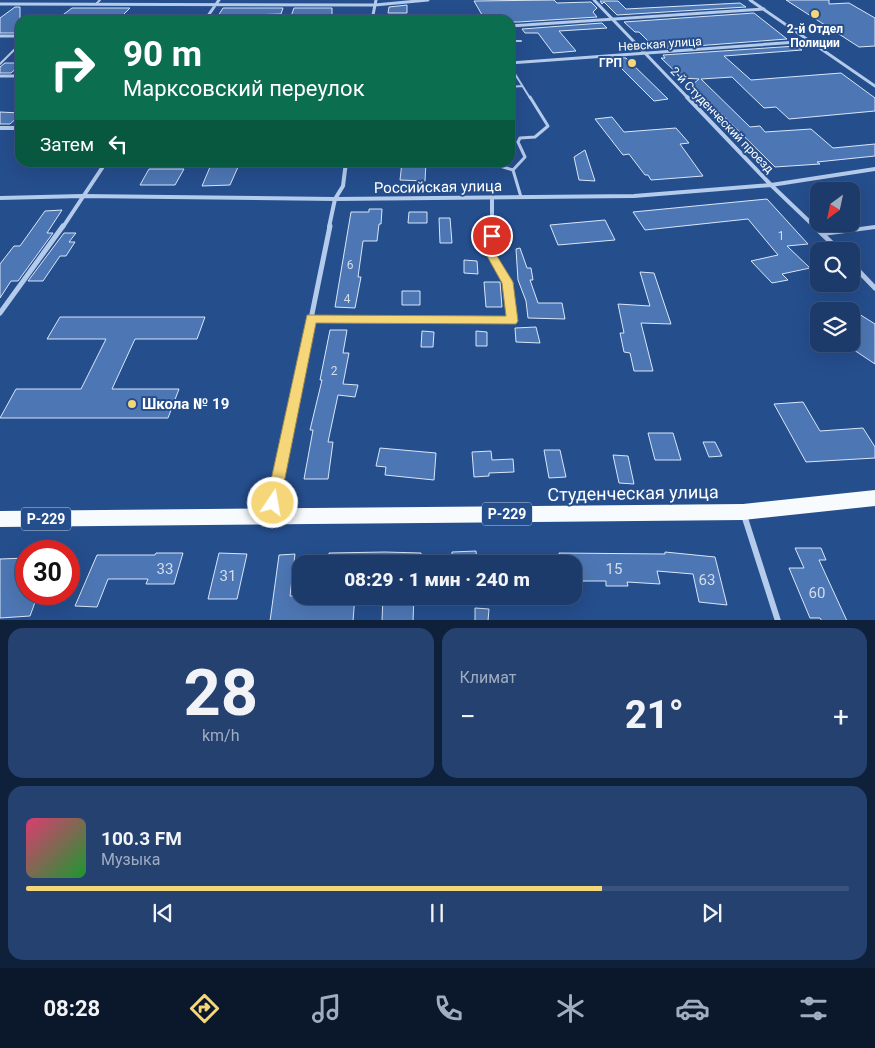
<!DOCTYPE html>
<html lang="ru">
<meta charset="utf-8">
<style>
body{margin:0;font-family:Roboto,sans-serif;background:#254170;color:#f1f3f6;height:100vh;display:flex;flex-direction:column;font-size:19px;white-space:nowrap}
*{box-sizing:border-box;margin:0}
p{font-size:16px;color:#a0adc1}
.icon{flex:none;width:28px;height:28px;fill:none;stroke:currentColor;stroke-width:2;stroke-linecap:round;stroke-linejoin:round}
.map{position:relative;height:620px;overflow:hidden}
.panel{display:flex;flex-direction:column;gap:8px;padding:8px;background:#0f203a;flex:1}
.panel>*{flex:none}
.top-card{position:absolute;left:15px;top:15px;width:500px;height:152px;border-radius:15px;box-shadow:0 5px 20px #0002,0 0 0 1px #3a547e;background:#0b6e4f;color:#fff;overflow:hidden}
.needle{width:32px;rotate:213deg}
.controls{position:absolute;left:810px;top:182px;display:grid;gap:10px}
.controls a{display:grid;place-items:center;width:50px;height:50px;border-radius:10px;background:#1c3a6a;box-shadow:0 5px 20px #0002,0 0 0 1px #3a547e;font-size:25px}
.speed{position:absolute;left:15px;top:540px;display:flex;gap:10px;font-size:25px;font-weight:700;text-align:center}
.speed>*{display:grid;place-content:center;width:65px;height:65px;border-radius:50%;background:#1c3a6a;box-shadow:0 5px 20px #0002,0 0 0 1px #3a547e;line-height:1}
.speed .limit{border:8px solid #d22;background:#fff;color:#111}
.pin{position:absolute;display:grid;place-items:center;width:42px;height:42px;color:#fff;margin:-21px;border:2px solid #fff;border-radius:50%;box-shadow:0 1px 5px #0007}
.me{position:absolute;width:55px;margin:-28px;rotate:12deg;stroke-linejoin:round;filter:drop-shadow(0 0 4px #0008)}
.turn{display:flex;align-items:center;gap:18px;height:105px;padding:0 25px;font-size:22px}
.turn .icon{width:65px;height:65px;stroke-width:2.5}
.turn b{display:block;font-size:35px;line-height:42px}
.then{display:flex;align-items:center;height:48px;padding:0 25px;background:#0003;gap:10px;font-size:19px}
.big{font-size:38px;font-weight:800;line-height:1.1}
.panel .card{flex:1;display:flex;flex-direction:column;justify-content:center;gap:8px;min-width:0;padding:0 18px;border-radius:15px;background:#254170}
.panel .dial{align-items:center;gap:0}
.dial b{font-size:65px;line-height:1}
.song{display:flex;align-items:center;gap:15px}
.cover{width:60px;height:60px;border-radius:8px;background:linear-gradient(135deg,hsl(340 70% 55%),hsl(130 70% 35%))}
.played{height:5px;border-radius:2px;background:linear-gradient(90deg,#f5d678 70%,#3a547e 70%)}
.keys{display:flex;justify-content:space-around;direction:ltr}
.heat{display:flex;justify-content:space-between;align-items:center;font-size:28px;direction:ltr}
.panel .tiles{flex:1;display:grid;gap:8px;grid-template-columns:1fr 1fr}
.card:last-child{grid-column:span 2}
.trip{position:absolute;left:292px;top:555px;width:290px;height:50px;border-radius:15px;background:#1c3a6a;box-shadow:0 5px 20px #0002,0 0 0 1px #3a547e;font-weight:800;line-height:50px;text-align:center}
.tab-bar{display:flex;height:80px;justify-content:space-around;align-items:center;background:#0b172a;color:#a0adc1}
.tab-bar .icon{width:35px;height:35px}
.tab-bar .active{color:#f5d678}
.tab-bar b{font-size:22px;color:#f1f3f6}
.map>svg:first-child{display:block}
.building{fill:#4d77b4;stroke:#d9e6f8}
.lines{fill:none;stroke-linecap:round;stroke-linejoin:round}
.service-far2{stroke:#b4cbeb;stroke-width:2}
.service-far1{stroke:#b4cbeb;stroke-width:3}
.service{stroke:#b4cbeb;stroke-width:4}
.minor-far3{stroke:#b4cbeb;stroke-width:3}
.minor-far2{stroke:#b4cbeb;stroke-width:4}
.minor-far1{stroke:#b4cbeb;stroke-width:5}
.minor{stroke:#b4cbeb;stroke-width:6}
.primary{fill:#f8fbfe;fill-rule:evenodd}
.route{fill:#f5d678;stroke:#9f8b4e}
.poi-dot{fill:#f5d678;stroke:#254e8d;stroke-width:2}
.labels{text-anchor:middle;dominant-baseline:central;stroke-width:4;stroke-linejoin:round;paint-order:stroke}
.far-poi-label{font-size:12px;font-weight:bold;fill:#fff;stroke:#254e8d}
.far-street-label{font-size:12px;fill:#fff;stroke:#254e8d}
.number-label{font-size:12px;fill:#d2ddec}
.shield{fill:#254e8d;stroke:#becadd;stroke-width:1}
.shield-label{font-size:14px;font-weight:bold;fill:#fff}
.street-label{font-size:15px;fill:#fff;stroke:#254e8d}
.poi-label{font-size:15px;font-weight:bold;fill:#fff;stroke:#254e8d;text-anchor:start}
.near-number-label{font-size:15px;fill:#d2ddec}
.near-street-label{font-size:18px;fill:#fff;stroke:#254e8d}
</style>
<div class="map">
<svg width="875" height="621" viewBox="0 0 875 621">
<rect width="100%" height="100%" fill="#254e8d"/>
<path class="building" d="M554 0 557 3 591 2 597 8 593 12 597 17 518 22H510V20H485L474 1Z
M786 0H829V4L849 3 875 18V46L859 47Z
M600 1H618L626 9 740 3 746 7 617 15 604 2 602 4Z
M407 5V13H388L389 7Z
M15 7H20V33H0V18Z
M72 8H130L123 15 115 17H82L78 20H56Z
M223 8H283L281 14 218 16Z
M294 8H332V18L290 19Z
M754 13 787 39 656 49 639 32H635L624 22Z
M602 23 607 28 559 31 576 51 553 53 538 33H525L522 29Z
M796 46 802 50 724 56 751 80 841 73 875 98V111L789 119 776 107 764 108 732 77 701 79 750 127 760 126 765 132 811 129 833 148 875 144V156L817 162 820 164 775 167 692 85 699 79 682 78 661 58H665L663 55Z
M621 58H626L668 99 654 101 616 63Z
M5 63H20V65L11 73H0V67Z
M0 112 20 113V115L10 124H0Z
M612 117 624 132 676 128 689 143 680 144 703 176 651 180 648 175H645L629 154 623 155 595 119Z
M585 150 595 181 579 180 574 157Z
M402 162H426L425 181 400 180Z
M210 167H238L230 185 202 186Z
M149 169H184L175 185H140Z
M767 199 808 244 787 246 810 268 782 274 788 280 772 283 751 261 778 255 748 219 645 230 633 212Z
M369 209H382L381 224H379L377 241H363L358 277H361L355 308 335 307 351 212H369Z
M62 210 47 233H53L18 281H11L0 298V264L14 246H20L45 211Z
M409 212H427V223H408Z
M439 218H450L452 243H440Z
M605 220 615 240 558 245 550 225Z
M64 233H76L69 242H75L66 256H60L43 281H28Z
M520 248 527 268H531L533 280H530L538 303H562L565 319 528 318 526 301 518 280 516 249Z
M464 260 477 261 478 274 464 273Z
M640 272 654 273 671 324 641 323 653 371H634L630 353 624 352 620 333H624L618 304 650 306Z
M484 282H500L502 307H486Z
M402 291H420V305H402Z
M851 309 875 324V364L851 348Z
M60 317H205L197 339H135L112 389H179L168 418H0L16 389H81L106 339H47Z
M536 327 540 343 516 342 515 328Z
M330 330H347L343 353H349L343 384 358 385 355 397 338 395 328 442H333L328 479H304L313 430H310L322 380H320Z
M422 331 434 332 433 347H421Z
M476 331 487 332V346H476Z
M803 402 820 431 863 428 875 447V458L806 462 774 404Z
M648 433H673L681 460H655Z
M703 442H715L722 456 709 457Z
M380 448 436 453 434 480 385 475 386 467 376 466Z
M544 450H560L566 477 549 478Z
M491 451 492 460 513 459 514 472 489 473V476L474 477 472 452Z
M613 455 628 456 634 484 619 483Z
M795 548H821L826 560H819L847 621H822L820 618H810L789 568H804Z
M476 551 477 564H452V552Z
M385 552 421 553V564H328L329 553Z
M665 552 715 557 727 605 699 602 693 574 657 571 660 584 627 582 628 586H606V581H574V564H561L559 553 665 554Z
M156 553H183L174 584H146L148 579H108L97 607 75 606 97 555H155Z
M219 553 247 554 237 599H208Z
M295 554 290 596H355L353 621H270L279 555Z
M26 558V594H38L30 616 0 618V559Z
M383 596H414L413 621H382Z
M475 608 489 609 488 621H475Z"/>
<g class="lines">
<path class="service-far2" d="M96 4 100 0
M510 41H521
M0 64 20 44
M510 66 530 98
M510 87 522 86"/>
<path class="service-far1" d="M487 162 513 170 521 197
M513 170 525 157 518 142 520 138 535 137 548 126 530 97"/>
<path class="service" d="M823 234 875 227"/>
<path class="minor-far3" d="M594 0 688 98
M750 0 875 86
M0 4 375 5 428 0
M205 20 219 0
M372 20 376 0
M510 26 764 9
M0 36H20
M510 63 811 41
M0 76H20"/>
<path class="minor-far2" d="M687 97 771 185 815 227
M0 128H20
M492 197V227
M0 198 82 196 335 199 634 196 771 185 875 169
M63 227 106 162
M329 227 335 199 343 186 346 162"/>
<path class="minor-far1" d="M814 226 840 251
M851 263 875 288
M0 313 63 226
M311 318 512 321 508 283 492 256V226
M295 397 330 226"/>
<path class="minor" d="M271 514 295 396
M744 515 778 621"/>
<path class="primary" d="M875 490V506L743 520 0 527V511L743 504Z"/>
</g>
<path class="route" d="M492 233 497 236V256L513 282 518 321 516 324 316 323 280 503 278 509 273 511 268 509 266 503 307 315 506 316 502 283 487 256V236Z"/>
<g class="poi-dot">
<circle cx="815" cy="14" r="5"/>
<circle cx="632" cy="63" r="5"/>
<circle cx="132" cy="404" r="5"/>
</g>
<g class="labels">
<g class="far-poi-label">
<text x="815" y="29">2-й Отдел<tspan x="815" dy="14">Полиции</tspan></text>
<text x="622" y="63" text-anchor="end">ГРП</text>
</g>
<g class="far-street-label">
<text transform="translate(660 44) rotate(-4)">Невская улица</text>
<text transform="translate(722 120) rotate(46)">2-й Студенческий проезд</text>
</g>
<g class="number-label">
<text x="781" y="236">1</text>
<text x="350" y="265">6</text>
<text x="347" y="299">4</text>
<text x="334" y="371">2</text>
</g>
<g class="shield">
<rect x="482" y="502.5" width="50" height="23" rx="4"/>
<rect x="21" y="507.5" width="50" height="23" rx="4"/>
</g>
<g class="shield-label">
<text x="507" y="514">Р-229</text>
<text x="46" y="519">Р-229</text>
</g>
<g class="street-label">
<text transform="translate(438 187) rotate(-1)">Российская улица</text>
</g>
<g class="poi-label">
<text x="142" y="404">Школа № 19</text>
</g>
<g class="near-number-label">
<text x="165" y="569">33</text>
<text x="614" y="569">15</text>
<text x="228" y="576">31</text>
<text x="707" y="580">63</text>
<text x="817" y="593">60</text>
</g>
<g class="near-street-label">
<text transform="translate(633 493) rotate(-1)">Студенческая улица</text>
</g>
</g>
</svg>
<div class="controls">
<a><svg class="needle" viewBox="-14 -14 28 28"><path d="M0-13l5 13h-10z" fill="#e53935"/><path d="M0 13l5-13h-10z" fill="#a0adc1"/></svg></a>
<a><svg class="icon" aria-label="search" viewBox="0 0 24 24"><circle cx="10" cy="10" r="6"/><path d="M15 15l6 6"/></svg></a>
<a><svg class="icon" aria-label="layers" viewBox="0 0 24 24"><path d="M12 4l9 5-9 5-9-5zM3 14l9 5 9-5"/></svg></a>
</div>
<div class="speed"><div class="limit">30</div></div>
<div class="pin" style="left:492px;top:236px;background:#d93025"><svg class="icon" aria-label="arrive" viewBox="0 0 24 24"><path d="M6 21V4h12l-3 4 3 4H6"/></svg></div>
<svg class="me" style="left:273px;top:503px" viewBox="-20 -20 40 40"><circle r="17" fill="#f5d678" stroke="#fff" stroke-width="3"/><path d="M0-11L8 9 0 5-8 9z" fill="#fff"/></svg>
<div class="trip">08:29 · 1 мин · 240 m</div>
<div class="top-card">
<div class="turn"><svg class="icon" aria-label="right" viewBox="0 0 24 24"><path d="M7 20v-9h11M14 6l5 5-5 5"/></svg><div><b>90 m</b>Марксовский переулок</div></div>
<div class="then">Затем<svg class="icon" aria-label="left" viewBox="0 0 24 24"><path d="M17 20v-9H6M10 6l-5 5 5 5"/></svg></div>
</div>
</div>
<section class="panel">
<div class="tiles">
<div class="card dial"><b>28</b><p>km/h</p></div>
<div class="card"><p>Климат</p>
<div class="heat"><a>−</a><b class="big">21°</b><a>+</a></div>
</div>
<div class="card">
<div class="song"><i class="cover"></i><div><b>100.3 FM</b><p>Музыка</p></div></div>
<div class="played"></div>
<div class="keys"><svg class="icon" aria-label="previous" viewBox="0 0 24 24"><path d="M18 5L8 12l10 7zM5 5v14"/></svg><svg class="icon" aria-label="pause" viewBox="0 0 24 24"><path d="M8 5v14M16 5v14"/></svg><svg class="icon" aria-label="next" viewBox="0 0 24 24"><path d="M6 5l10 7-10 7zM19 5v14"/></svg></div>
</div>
</div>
</section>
<nav class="tab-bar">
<b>08:28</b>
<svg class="icon active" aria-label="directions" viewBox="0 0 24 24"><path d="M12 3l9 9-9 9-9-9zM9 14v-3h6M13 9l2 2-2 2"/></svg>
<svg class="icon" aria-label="music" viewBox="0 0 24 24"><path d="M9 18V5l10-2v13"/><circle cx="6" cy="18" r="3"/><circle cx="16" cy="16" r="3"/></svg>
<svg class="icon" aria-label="phone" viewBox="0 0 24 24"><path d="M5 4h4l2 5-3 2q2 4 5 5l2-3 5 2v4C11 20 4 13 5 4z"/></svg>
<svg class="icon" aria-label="climate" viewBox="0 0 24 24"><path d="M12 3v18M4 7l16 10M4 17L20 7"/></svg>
<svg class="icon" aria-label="car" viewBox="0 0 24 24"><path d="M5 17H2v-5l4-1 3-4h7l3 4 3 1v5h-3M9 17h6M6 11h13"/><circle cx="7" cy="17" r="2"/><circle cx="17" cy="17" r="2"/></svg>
<svg class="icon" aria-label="filters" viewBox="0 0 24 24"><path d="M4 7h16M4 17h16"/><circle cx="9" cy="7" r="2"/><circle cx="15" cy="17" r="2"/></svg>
</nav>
